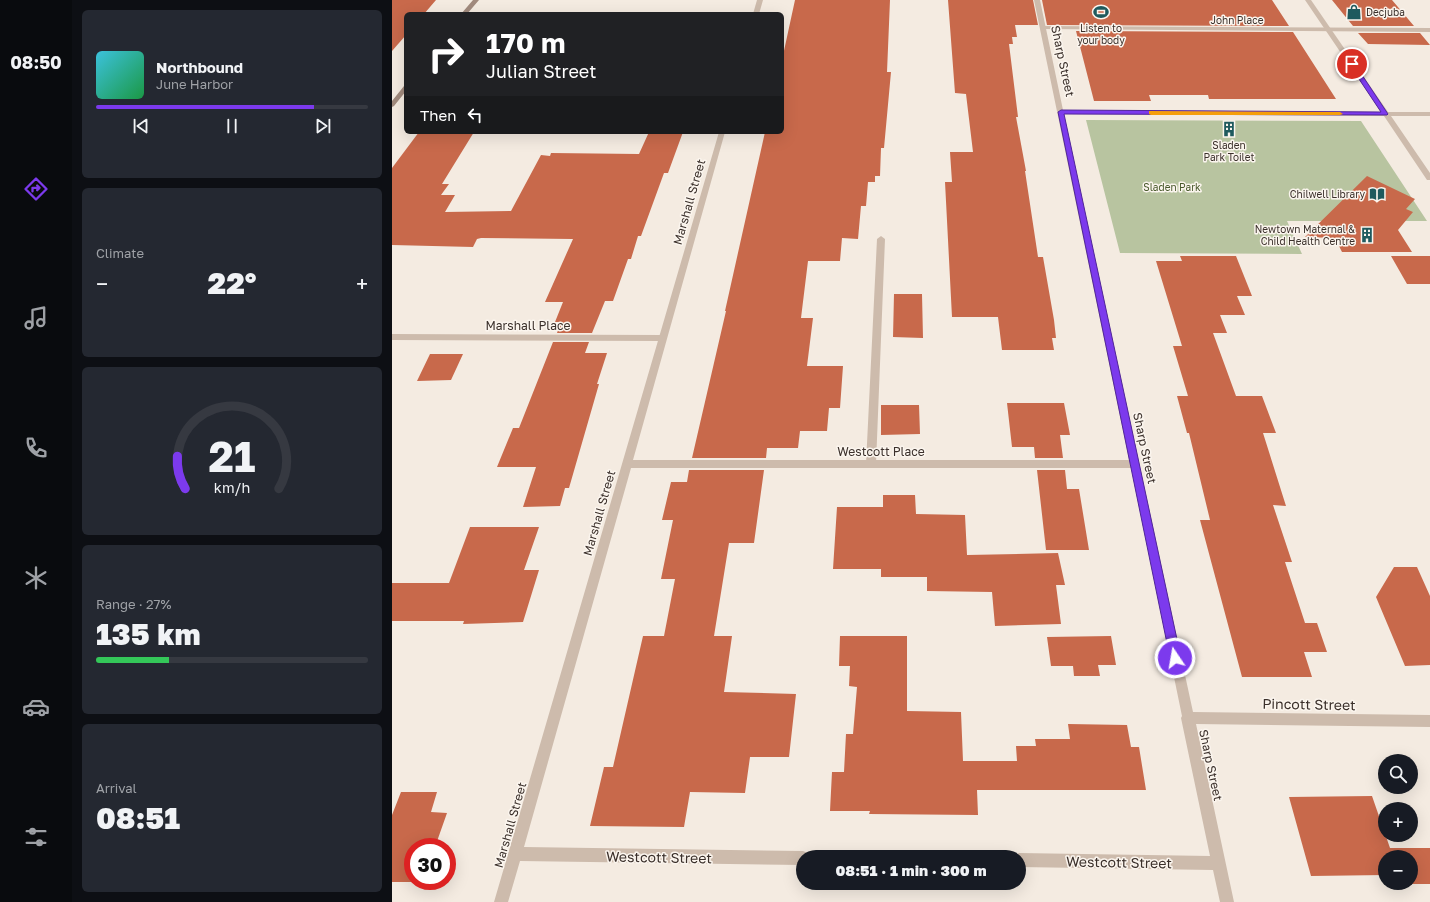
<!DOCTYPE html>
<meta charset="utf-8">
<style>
body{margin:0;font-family:"Golos Text",sans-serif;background:#242831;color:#f1f3f6;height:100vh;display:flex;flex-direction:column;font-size:15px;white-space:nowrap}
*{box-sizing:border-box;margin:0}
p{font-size:13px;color:#9ea1a6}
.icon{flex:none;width:22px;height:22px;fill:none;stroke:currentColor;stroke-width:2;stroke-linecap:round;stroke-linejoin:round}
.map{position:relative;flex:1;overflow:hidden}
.panel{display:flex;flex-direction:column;gap:10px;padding:10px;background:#0d0f14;width:320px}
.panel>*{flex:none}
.guide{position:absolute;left:12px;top:12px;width:380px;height:122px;border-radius:6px;box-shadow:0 4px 16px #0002;background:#202124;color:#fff;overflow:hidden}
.fabs{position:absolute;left:986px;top:754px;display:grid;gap:8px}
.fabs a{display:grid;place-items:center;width:40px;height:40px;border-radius:50%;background:#171b24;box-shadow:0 4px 16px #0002;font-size:20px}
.speed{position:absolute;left:12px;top:838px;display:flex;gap:8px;font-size:20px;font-weight:700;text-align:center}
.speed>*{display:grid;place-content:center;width:52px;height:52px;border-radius:50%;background:#171b24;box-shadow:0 4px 16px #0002;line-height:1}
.speed .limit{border:6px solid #d22;background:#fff;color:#111}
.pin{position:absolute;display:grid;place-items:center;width:34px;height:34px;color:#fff;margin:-17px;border:2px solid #fff;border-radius:50%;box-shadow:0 1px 4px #0007}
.me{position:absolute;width:44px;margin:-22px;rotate:348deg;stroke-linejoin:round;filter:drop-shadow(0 0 3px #0008)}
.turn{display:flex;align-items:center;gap:14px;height:84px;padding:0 16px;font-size:18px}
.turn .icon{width:52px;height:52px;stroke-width:2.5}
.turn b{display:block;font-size:28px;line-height:34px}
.then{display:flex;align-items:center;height:38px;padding:0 16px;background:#0003;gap:8px;font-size:15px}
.big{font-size:30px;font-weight:800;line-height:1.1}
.panel .tile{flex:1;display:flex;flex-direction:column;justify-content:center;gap:6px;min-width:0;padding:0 14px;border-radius:6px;background:#242831}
.panel .dial{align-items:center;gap:0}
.dial svg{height:104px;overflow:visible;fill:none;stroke:#363941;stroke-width:7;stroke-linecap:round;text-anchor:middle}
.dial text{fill:#f1f3f6;stroke:none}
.song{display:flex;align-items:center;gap:12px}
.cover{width:48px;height:48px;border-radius:6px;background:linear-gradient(135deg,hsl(190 70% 55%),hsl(140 70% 35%))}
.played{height:4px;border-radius:2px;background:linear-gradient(90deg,#7c3aed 80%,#363941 80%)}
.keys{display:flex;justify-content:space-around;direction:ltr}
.heat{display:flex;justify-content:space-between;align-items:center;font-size:22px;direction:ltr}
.charge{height:6px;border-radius:3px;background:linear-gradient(90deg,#34c759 27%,#363941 0)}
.trip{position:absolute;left:404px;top:850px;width:230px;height:40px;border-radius:20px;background:#171b24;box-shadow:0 4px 16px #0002;font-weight:800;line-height:40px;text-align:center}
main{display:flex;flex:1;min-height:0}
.tab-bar{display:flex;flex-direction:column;width:72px;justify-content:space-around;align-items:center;background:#090b0e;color:#9ea1a6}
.tab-bar .icon{width:28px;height:28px}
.tab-bar .active{color:#7c3aed}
.tab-bar b{font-size:18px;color:#f1f3f6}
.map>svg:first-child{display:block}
.green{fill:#b8c4a0}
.building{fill:#c8694b}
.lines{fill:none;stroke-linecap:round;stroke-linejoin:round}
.service{fill:#cdbbac;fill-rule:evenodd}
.minor{fill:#cdbbac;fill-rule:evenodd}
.secondary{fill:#a18a7d;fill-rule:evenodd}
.route{fill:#7c3aed;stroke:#51269a}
.slow{fill:#f59e0b}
.labels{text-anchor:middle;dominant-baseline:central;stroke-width:3;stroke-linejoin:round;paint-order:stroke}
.far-poi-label{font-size:10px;fill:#3b302b;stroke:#fbf5ee}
.far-street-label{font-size:10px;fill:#3b302b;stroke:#fbf5ee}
.far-park-label{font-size:10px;fill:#4a5a2e;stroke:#fbf5ee}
.street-label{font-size:12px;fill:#3b302b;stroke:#fbf5ee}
.near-street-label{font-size:14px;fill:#3b302b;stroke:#fbf5ee}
</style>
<main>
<nav class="tab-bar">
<b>08:50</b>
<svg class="icon active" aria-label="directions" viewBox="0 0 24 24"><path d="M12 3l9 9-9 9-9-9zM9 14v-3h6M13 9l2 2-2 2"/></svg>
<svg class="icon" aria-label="music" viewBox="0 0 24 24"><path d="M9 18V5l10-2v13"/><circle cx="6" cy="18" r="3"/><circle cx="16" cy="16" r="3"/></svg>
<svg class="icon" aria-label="phone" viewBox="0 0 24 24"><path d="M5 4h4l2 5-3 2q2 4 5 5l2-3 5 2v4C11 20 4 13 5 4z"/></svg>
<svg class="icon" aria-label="climate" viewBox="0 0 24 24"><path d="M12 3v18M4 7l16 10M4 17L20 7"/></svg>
<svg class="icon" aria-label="car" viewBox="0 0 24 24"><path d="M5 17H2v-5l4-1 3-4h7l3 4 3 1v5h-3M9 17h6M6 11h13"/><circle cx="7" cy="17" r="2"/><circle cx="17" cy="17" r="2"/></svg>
<svg class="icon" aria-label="filters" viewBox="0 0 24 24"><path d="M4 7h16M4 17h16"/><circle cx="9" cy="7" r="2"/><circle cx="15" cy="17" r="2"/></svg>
</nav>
<section class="panel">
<div class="tile">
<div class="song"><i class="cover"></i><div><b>Northbound</b><p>June Harbor</p></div></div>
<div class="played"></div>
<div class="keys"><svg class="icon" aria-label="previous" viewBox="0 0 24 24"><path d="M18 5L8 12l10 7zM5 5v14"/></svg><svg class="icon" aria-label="pause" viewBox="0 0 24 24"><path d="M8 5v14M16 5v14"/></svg><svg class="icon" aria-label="next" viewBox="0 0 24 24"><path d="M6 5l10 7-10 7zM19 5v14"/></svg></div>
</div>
<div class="tile"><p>Climate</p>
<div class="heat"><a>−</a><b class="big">22°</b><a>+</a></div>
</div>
<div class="tile dial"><svg viewBox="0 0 100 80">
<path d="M14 69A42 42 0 1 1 86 69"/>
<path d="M14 69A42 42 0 0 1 8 44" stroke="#7c3aed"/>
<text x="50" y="56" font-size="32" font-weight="700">21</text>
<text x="50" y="72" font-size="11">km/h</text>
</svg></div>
<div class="tile"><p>Range · 27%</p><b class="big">135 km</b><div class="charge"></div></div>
<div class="tile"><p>Arrival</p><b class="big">08:51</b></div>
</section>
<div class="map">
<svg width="1038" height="902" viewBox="0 0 1038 902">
<rect width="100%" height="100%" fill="#f4ebe1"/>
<path class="green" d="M694 120 969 121 1035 221H895L910 254 728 253Z"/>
<path class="building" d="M0 0H44L32 14H14V35L0 51Z
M403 0H498L495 72H499L492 148H489L488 176H483V182H476L474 206H469L466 239 450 238 448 261H416L409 318H421L415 366H451L448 408H437L435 431H408L406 448H375L374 458H300L334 311H333L373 132H390V60Z
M556 0H641L646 25H623L625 37H620L621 44H617L626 117H624L634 171H633L646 257H651L662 320 664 338H660L662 350H610L606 317H560L553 182H560L558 152H581L574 94 563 93Z
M650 0H880L897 26 655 25Z
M940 0H1000L1022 26H961Z
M684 31 901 32 944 99H817L816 95H757L759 101H702Z
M966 33H1028L1038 45 976 44Z
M27 132H82L50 184H57L49 195H63L53 212 119 211 149 155 158 156 159 153 247 154 257 132H291L276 173H272L249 236H246L239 259H236L221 301H213L200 333H165L169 322H163L171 302H153L181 239 89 238 85 239 81 247 0 245V168Z
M975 176 1023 199 1014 209 1021 212 1006 230 1020 252H950L943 238 913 237Z
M788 256H844L860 296H845L853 315H828L835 333H821L844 396H870L884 433H871L894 506 881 505 900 562H893L913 623H925L935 652H912L920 677H850L808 520H818L797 433H795L785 396H796L781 346H790L764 261H790Z
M999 256H1038V284H1015Z
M502 294H530L531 338 501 337Z
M161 342H197L193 353H215L205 384H207L177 488H173L168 506 131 507 144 467H105L121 428H127Z
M38 354H71L59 380 25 381Z
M615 403H672L678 435H668L671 458H643L642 447H620Z
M489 405H527L528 434 489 435Z
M297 470H372L362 543H337L322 636H340L332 692 404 694 397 757H358L353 793 298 792 292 827 198 826 212 767H221L251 636H272L283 579H269L281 520H270L279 482H295Z
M645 470H673L675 489H687L697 550H654Z
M491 495H523L524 514 573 515 575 555 666 553 673 585H664L669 624 603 626 600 592 535 591V577H489V569H441L445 507H491Z
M78 527H147L132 570H147L131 622 71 624 72 621H0V583H57Z
M1002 567H1025L1038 596V665L1013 666 984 597Z
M448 636H515V711L569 712 571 761H625L624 746H644L643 739H678L676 724 735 725 739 747H747L754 790H585L586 815 477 814 478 811H438L440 772H452L454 734H461L465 687 457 686 458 666H447Z
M719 636 724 665H706L708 676H682L681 666H659L655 637Z
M9 792H45L39 812 55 813 43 847H21V881H25L24 882H0V815Z
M980 796 998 848H1038V884H1005L1019 883V857H993V875L919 876 897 797Z"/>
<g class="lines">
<path class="service" d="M651 26 1038 28V32L649 29 648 28Z
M489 236 493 239 484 464 483 467 479 468 475 467 474 464 485 239Z
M0 334 271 335 275 338 271 341 0 340Z"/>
<path class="minor" d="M365 0H371L367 14H361Z
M642 0H648L671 110 989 112 913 0H919L996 112H1038V116H999L1038 173V180H1035L992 116 672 114 801 712 1038 715V727L804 724 842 902H828L821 870 627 867V857H621L627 853 818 856 789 718 790 716 739 468H239L132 847 411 851 416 853 418 857H411V865L128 861 116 902H102L327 132H333L241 460H737Z"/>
<path class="secondary" d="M81 0H87L75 14H69Z
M14 85V91L2 106 0 107V101L12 86Z"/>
</g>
<path class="route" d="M958 63H962L996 114 995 115 672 114 789 658 787 662 783 663 779 662 778 658 666 112 669 110 989 112 957 64Z"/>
<path class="slow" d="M757 111 948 112 951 114 948 115H759L757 114Z"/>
<defs>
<g id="stadium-bare" transform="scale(1.2)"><path d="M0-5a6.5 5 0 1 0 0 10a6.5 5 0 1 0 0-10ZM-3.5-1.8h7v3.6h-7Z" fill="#1f5a5e" stroke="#fbf5ee" stroke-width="2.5" paint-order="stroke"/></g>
<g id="shop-bare" transform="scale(1.2)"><path d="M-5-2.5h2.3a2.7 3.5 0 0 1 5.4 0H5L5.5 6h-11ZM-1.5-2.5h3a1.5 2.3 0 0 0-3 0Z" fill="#1f5a5e" stroke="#fbf5ee" stroke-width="2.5" paint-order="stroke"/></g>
<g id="building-bare" transform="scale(1.2)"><path d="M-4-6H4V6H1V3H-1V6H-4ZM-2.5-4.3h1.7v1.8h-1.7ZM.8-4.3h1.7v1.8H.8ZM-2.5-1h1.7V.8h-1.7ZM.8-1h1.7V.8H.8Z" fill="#1f5a5e" stroke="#fbf5ee" stroke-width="2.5" paint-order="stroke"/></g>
<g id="library-bare" transform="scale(1.2)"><path d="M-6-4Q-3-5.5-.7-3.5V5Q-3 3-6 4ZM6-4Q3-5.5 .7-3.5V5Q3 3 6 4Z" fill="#1f5a5e" stroke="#fbf5ee" stroke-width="2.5" paint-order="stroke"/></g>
</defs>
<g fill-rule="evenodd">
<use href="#stadium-bare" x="709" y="12"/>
<use href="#shop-bare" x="962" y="12"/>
<use href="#building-bare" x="837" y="129"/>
<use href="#library-bare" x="985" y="194"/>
<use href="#building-bare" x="975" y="235"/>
</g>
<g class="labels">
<g class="far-poi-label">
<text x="974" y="12" text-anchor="start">Decjuba</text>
<text x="709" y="28">Listen to<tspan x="709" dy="12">your body</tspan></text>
<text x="837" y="145">Sladen<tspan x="837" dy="12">Park Toilet</tspan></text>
<text x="973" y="194" text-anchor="end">Chilwell Library</text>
<text x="963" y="229" text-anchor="end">Newtown Maternal &amp;<tspan x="963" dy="12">Child Health Centre</tspan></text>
</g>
<g class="far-street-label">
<text x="845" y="20">John Place</text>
</g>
<g class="far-park-label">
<text x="780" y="187">Sladen Park</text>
</g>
<g class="street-label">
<text transform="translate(671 61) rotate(78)">Sharp Street</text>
<text transform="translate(297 202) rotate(-74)">Marshall Street</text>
<text x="136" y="325">Marshall Place</text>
<text transform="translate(753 448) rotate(78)">Sharp Street</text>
<text x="489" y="451">Westcott Place</text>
<text transform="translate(207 513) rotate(-74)">Marshall Street</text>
<text transform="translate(819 765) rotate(78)">Sharp Street</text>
<text transform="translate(118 825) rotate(-74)">Marshall Street</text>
</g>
<g class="near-street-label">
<text transform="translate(917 704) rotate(1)">Pincott Street</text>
<text transform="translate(267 857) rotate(1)">Westcott Street</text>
<text transform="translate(727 862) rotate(1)">Westcott Street</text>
</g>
</g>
</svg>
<div class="fabs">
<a><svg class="icon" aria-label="search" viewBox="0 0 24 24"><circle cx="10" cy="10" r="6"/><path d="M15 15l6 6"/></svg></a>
<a>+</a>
<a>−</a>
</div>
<div class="speed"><div class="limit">30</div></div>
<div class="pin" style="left:960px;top:64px;background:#d93025"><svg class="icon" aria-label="arrive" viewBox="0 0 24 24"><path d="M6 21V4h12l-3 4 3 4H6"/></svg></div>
<svg class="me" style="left:783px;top:658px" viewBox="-20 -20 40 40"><circle r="17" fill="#7c3aed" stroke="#fff" stroke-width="3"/><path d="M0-11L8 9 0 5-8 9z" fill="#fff"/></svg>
<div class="trip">08:51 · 1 min · 300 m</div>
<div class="guide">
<div class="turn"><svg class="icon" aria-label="right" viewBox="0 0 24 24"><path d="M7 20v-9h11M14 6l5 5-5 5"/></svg><div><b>170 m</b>Julian Street</div></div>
<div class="then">Then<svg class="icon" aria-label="left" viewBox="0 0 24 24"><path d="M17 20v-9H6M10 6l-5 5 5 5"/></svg></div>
</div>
</div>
</main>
